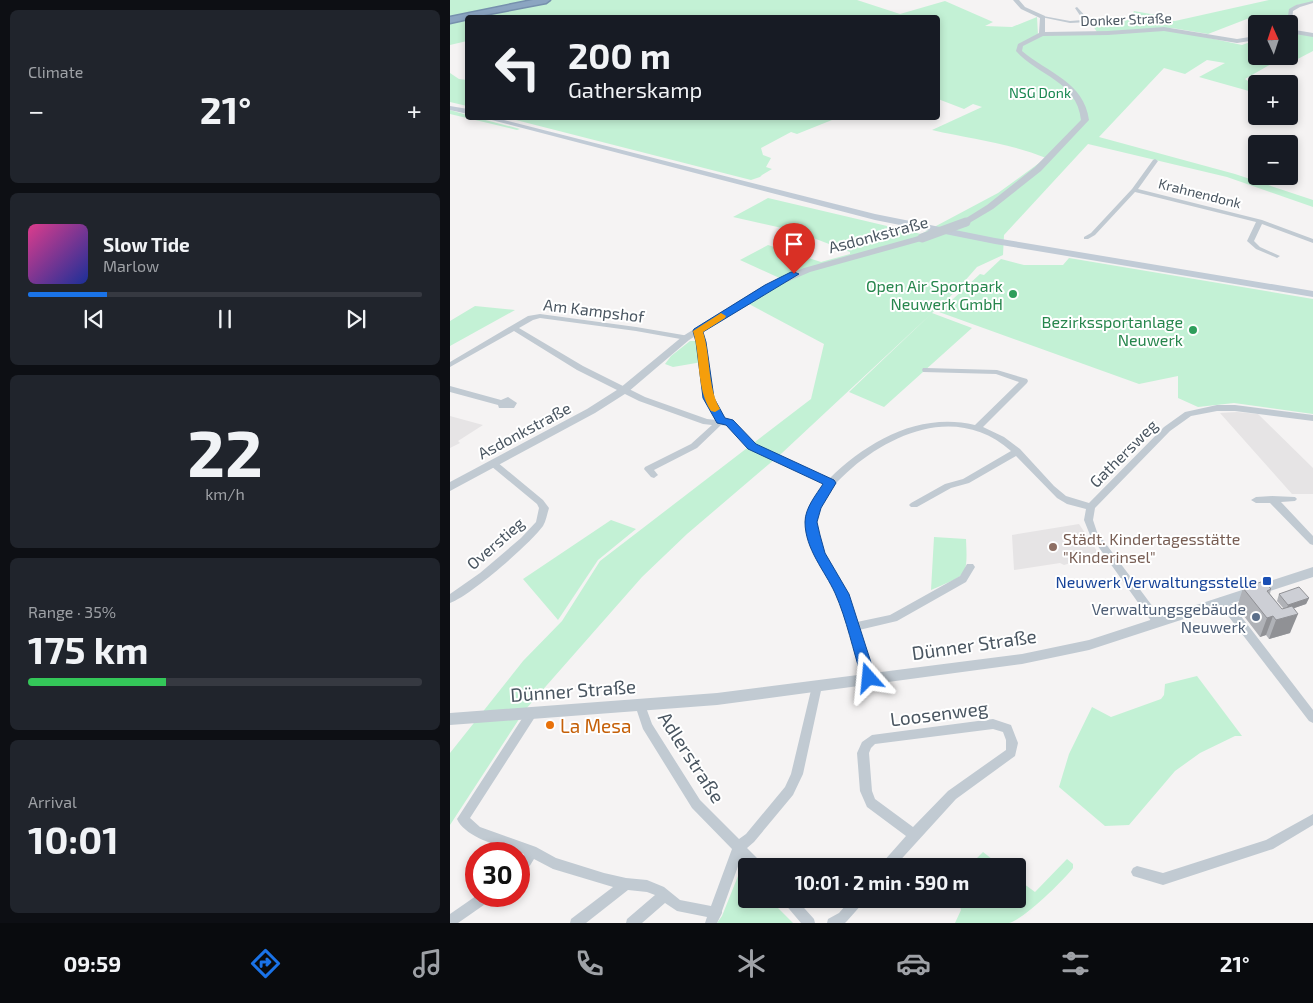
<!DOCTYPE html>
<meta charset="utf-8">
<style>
body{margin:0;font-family:"Exo 2",sans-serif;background:#20242c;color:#f1f3f6;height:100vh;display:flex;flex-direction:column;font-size:19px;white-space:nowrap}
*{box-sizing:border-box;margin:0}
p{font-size:16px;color:#9ea1a6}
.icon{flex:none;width:28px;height:28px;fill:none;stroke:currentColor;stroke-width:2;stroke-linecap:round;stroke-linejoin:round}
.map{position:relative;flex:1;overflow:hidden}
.sheet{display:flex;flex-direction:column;gap:10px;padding:10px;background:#0d0f14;width:450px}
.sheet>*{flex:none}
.banner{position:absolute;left:15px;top:15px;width:475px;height:105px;border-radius:5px;box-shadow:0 2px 8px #0003;background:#171b24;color:#f1f3f6;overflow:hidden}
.needle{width:32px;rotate:357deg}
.controls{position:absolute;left:798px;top:15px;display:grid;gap:10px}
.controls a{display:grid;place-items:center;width:50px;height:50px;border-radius:5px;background:#171b24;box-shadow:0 2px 8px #0003;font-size:25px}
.speed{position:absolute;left:15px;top:842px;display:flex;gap:10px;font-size:25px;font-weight:700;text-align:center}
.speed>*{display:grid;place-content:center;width:65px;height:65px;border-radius:50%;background:#171b24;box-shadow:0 2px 8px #0003;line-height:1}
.speed .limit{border:8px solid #d22;background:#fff;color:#111}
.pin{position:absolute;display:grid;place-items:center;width:42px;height:42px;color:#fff;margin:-51px -21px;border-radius:50% 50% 50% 0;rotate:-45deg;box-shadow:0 0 5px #0007}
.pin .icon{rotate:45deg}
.me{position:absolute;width:55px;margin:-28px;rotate:342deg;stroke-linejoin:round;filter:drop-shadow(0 0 4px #0008)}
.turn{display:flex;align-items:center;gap:18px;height:105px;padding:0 20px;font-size:22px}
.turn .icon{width:65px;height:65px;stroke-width:2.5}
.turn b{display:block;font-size:35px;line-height:42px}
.big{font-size:38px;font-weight:700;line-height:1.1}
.sheet .card{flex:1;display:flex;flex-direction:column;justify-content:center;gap:8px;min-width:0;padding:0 18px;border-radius:8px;background:#20242c}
.sheet .dial{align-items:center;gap:0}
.dial b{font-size:65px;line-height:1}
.song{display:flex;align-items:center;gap:15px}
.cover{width:60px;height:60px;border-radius:8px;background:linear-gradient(135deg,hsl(330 70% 55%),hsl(230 70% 35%))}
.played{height:5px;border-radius:2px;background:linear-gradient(90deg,#1a73e8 20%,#363941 20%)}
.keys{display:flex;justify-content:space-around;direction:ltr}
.heat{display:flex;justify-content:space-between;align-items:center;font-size:28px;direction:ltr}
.charge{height:8px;border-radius:4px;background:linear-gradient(90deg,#34c759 35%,#363941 0)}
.trip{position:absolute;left:288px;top:858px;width:288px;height:50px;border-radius:5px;background:#171b24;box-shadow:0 2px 8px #0003;font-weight:700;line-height:50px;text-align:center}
.menu{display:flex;height:80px;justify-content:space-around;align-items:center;background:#090b0e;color:#9ea1a6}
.menu .icon{width:35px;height:35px}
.menu .current{color:#1a73e8}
.menu b{font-size:22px;color:#f1f3f6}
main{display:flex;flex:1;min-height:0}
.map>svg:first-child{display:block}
.education{fill:#e6e4e5}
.green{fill:#c3f1d5}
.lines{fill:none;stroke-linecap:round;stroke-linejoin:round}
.motorway-casing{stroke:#7690ad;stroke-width:3}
.minor{fill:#c1cad2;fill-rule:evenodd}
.tertiary{fill:#c1cad2;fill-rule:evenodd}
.secondary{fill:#c1cbd6;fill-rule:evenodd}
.motorway{fill:#8ba5c1;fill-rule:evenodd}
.tertiary-bridge{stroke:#c1cad2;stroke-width:9}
.wall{fill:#b0b2b7}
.shaded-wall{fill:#909195}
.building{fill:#cdcfd5;stroke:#909195}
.route{fill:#1a73e8;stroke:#114b97}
.slow{fill:#f59e0b}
.leisure-dot{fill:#2e9e5b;stroke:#fff;stroke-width:2}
.education-dot{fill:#8d6e63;stroke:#fff;stroke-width:2}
.transit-dot{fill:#1a4fb4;stroke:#fff;stroke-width:2}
.service-dot{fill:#5c6f8a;stroke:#fff;stroke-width:2}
.food-dot{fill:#e8710a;stroke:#fff;stroke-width:2}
.labels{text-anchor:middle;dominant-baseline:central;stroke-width:4;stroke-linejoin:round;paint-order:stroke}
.far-street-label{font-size:14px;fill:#4a5661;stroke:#fff}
.far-park-label{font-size:14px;fill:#17864f;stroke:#fff}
.street-label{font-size:16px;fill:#4a5661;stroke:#fff}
.leisure-label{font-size:16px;fill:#27864d;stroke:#fff;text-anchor:end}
.education-label{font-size:16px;fill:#785e54;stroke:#fff;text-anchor:start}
.transit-label{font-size:16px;fill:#164399;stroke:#fff;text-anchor:end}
.service-label{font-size:16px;fill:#4e5e75;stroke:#fff;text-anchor:end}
.near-street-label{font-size:19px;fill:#4a5661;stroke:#fff}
.near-food-label{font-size:19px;fill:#c56008;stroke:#fff;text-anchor:start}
</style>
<main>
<section class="sheet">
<div class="card"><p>Climate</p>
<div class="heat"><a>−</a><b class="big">21°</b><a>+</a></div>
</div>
<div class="card">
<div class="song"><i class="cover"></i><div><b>Slow Tide</b><p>Marlow</p></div></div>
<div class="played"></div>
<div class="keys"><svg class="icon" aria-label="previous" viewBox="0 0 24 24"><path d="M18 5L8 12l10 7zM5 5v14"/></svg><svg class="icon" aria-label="pause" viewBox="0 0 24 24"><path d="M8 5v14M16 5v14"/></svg><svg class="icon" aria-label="next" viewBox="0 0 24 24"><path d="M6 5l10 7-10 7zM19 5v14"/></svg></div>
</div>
<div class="card dial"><b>22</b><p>km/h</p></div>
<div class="card"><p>Range · 35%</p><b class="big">175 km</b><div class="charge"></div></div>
<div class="card"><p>Arrival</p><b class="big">10:01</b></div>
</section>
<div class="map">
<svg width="863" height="923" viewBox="0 0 863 923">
<rect width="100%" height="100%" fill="#f5f3f3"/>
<path class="education" d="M787 412 808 414 863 468V494H842L770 413Z
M0 416 33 425 8 441 10 443 0 448Z
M629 524 649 554 614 565 610 563 564 570 562 535Z"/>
<path class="green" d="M0 0H407L450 14 495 1 543 22 535 26 562 27 587 17 588 35 722 30 792 45 806 40V56H839V32L863 36V51L840 63 828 60 795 79 806 86V93L749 77 775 63 757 60 735 74 714 68 649 137 785 174 863 200V207L777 177 638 144 554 235 553 255 527 267 506 291 482 313 522 328 434 407 399 392 481 314 332 453 237 534 192 577 75 710 0 825V753L73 661 112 621 150 561 361 399 374 344 299 304 336 281 290 260 318 245 371 262 400 254V252L345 231 283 217 318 198 471 234 548 193 596 158C560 143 520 139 482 130L532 107 523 104 514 109 488 99V18H18L17 41 0 45Z
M819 0H863V2C838 7 845 2 839 26V24H833L835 21 820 17 812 20 802 17 758 34 722 28 647 32 639 20H679L684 11 717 17 714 21H725Z
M0 73 9 79 17 80V106L0 102Z
M0 110 17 115 18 118H28L70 129 67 130 0 114Z
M58 118H387L347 134 341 132 311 148 313 155 321 158 316 167 322 169 312 175 310 177 301 180Z
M619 258 863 299V414L784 403 748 407 728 398V376L689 384 489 312 530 274 534 275 551 259 574 265H613Z
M25 306 65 310 0 346V321Z
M240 341H248L252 362 223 367 215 364 221 356Z
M161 520 186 529 148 560 108 620 73 579Z
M484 537 516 539C518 579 516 574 481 590Z
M747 676 792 736H785L750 753 725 771 679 825 655 826 609 787 619 754 642 707 661 717 711 699 714 695 715 684Z
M533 852 551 866H519Z
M617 859 623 864V868C614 880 573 920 559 923 544 923 521 923 505 923L511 910 508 899H566V878L585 892Z
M294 872 296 875V899H319L343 923H267L272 916 288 876Z"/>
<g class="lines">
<g class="motorway-casing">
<path id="motorway" d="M83 0H100L96 3 18 18V19L0 23V17Z"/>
</g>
<path class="minor" d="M863 1V3L850 7 843 11 841 31 839 32V24H837L839 9 846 5Z
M627 7 639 20V22L620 23 591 17 593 16 620 21 633 20 625 8Z
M705 159 708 161 688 189 812 220 863 239V243L812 224 804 241 810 247 830 256 827 258 825 257 806 249 797 241 806 222 685 192 645 235 638 239H634V237L641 233 682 189 703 160Z
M90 314 186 327 239 336 240 338 236 340 186 331 90 318 83 320 69 328 133 366 195 397 257 419 266 420 255 398 247 342 244 331 248 329H251L255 342 263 398 275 420 282 421 305 445 379 479C418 441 469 412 525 425L569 382 546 374 473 372 472 370 473 368H476L547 370 577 379 578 381 577 383 533 427 554 437 570 449 604 486 616 496 639 503 714 427 735 412 767 405H785L863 415V421L785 411H767L741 416 720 431 645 508 643 520 647 532 712 619 713 622 712 625 708 626 704 625 640 535 634 520 636 509 617 504 607 498 566 456 519 483 501 488 467 507H461L459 505 461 503 495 484 513 479 561 451C510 406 447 430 402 468 386 482 369 498 366 520 363 544 384 567 394 586 400 598 403 610 407 622L440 615 510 576 517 564H523L525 567 516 582 447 621 409 630 424 678 423 681 419 682 415 681 414 678C405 650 399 621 388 594 378 571 359 551 357 525 355 509 366 496 375 484L299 449 277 426 271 425 247 448 204 470 208 475 204 478 201 477 194 469 195 467 241 444 262 425 253 424 189 401 127 370 64 331 0 367V362L78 316Z
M0 386 51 400 58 397 67 403 64 408H49L48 405 0 392Z
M44 461 47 462 93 500 99 508C97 514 96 521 93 526 80 544 20 596 0 603V594L30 573 71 538 86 522 89 508 87 504 41 466 40 464Z
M822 496 845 497 847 499 845 501 831 502 863 536V545L860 544 820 503H806L801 500 806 497Z
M773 597 777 598 863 710V723L859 721 769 604 768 601 769 598Z
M367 682 371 683 372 686 353 774 343 795 304 842 297 848 311 862 313 866H299L291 858 272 911V913L267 923H255L257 917 227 911 215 903 192 923H176L177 919 205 895 197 892 178 890 136 923H120L121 919 163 887 103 869 84 859 73 877 69 879V862L74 854C54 847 16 839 7 819L77 711 81 709 85 711 86 714 85 717 20 818 30 827 86 847 106 858 154 873 176 878 197 880 214 887 230 900 261 906 282 849 242 808 193 729 185 705 186 702 190 700 194 702 202 724 250 800 289 839 296 834 335 787 341 774 362 686 363 683Z
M543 719 561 725 568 743 565 756 506 799 445 866H431L433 862 456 836 417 807 410 791 407 753 412 742 422 735ZM543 729 553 732 556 740V750L498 791 463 827 425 799 422 791 419 753 421 748 425 744Z
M863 814V825L823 849 713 885 683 876 681 872 683 868 687 866 713 873 816 840Z
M26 896H43L41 900 8 923H0V914Z
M332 899H346L364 919 365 923H351L334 903Z
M401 899H415L413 903 397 921 395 923H377L378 919 389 913Z"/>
<path class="tertiary" d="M563 0H569L575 7 595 16V32L658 31 714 27 787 39 806 36V40L787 43 714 31 658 35 593 36 573 46 572 51C598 73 634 82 639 120L591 171 543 209 516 225 512 222 513 220 537 205 585 167 631 120C627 81 588 76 566 51L568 44 589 33 590 18 571 9Z
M839 29 863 33V37L839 33Z
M472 235 475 236V240L360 272 321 289 239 340 178 392 145 413 0 491V482L137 409 170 388 233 336 315 285 354 268Z
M863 567V577L639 650 572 664 267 705 0 725V713L267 693 572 654 639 640Z"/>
<path class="secondary" d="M0 106 18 109V114L0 110Z
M34 118H46L425 214 545 238 863 291V297L545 244 425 220Z"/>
<use href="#motorway" class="motorway"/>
<path class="tertiary-bridge" d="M472 238 516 222"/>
</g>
<path class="wall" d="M793 588 821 589 820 594 832 609H834L827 601 829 594 859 598 856 604 844 608 840 633 819 639 816 635 810 637 787 607Z"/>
<path class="shaded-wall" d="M859 598 856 604 836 611 838 605Z
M848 614 840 633 819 639 826 620Z
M823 616 816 635 810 637 817 618Z"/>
<path class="building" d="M814 581 821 589 817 591 832 609 842 606 848 614 826 620 823 616 817 618 793 588Z
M849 587 859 598 838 605 829 594Z"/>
<path class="route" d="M341 272H344L349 274 253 332 256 342 264 398 275 418 283 420 306 444 384 480 386 483 371 508 367 522 370 535 375 553 399 594 426 678 424 682 419 684 414 682 412 678C403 651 397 620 385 593 375 571 355 549 355 522 355 508 366 495 373 484L298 449 276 425 267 423 253 398 246 342 243 331 244 329 315 285Z"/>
<path class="slow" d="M271 313 276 316 275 318 253 332C261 357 257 386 270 409L265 412 261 411C246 388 251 357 243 331Z"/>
<g class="leisure-dot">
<circle cx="563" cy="294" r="5"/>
<circle cx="743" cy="330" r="5"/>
</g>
<circle class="education-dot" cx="603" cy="547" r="5"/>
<rect class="transit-dot" x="812" y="576" width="10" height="10" rx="2.5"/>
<circle class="service-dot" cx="806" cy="617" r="5"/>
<circle class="food-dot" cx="100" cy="725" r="5"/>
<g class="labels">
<g class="far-street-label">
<text transform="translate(676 19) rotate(-2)">Donker Straße</text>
<text transform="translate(750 193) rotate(14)">Krahnendonk</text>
</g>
<g class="far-park-label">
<text x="590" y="92">NSG Donk</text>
</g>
<g class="street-label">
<text transform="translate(428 234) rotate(-15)">Asdonkstraße</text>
<text transform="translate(144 310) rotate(7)">Am Kampshof</text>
<text transform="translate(74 430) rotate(-28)">Asdonkstraße</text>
<text transform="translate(673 453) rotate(-45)">Gathersweg</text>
<text transform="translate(45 543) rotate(-41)">Overstieg</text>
</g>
<g class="leisure-label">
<text x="553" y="285">Open Air Sportpark<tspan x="553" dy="18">Neuwerk GmbH</tspan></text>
<text x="733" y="321">Bezirkssportanlage<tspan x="733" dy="18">Neuwerk</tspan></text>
</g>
<g class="education-label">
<text x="613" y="538">Städt. Kindertagesstätte<tspan x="613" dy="18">"Kinderinsel"</tspan></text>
</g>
<g class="transit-label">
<text x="807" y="581">Neuwerk Verwaltungsstelle</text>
</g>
<g class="service-label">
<text x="796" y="608">Verwaltungsgebäude<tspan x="796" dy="18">Neuwerk</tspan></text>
</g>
<g class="near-street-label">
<text transform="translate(524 644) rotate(-8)">Dünner Straße</text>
<text transform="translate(123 690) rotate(-4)">Dünner Straße</text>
<text transform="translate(489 713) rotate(-7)">Loosenweg</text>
<text transform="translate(242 757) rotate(57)">Adlerstraße</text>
</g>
<g class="near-food-label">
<text x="110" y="725">La Mesa</text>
</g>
</g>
</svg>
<div class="controls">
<a><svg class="needle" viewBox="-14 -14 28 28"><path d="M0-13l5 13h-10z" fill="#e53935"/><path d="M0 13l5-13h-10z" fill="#9ea1a6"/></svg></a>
<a>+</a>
<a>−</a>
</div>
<div class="speed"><div class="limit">30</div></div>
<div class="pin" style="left:344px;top:274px;background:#d93025"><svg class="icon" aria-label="arrive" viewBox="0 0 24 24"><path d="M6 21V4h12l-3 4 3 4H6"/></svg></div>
<svg class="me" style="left:419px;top:678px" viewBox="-20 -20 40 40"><path d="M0-17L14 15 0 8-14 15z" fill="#1a73e8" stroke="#fff" stroke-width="4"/></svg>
<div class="trip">10:01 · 2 min · 590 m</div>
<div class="banner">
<div class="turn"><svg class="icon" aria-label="left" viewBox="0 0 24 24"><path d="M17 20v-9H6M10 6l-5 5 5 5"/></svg><div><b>200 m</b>Gatherskamp</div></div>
</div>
</div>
</main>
<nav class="menu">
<b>09:59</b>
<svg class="icon current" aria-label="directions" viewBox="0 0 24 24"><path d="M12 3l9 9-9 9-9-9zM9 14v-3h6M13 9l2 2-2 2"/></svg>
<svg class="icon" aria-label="music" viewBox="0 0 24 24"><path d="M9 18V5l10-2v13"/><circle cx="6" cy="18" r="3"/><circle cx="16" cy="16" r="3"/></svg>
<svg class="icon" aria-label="phone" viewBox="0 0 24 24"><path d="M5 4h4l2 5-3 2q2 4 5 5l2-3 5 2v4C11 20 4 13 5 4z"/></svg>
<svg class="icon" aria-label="climate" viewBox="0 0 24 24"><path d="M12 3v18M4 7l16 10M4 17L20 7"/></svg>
<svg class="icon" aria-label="car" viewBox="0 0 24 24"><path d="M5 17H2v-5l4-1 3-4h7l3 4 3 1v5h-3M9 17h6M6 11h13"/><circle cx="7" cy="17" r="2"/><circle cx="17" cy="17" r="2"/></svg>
<svg class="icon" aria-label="filters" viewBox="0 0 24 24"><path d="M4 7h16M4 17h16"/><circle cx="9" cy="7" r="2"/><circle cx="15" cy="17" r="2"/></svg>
<b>21°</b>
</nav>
